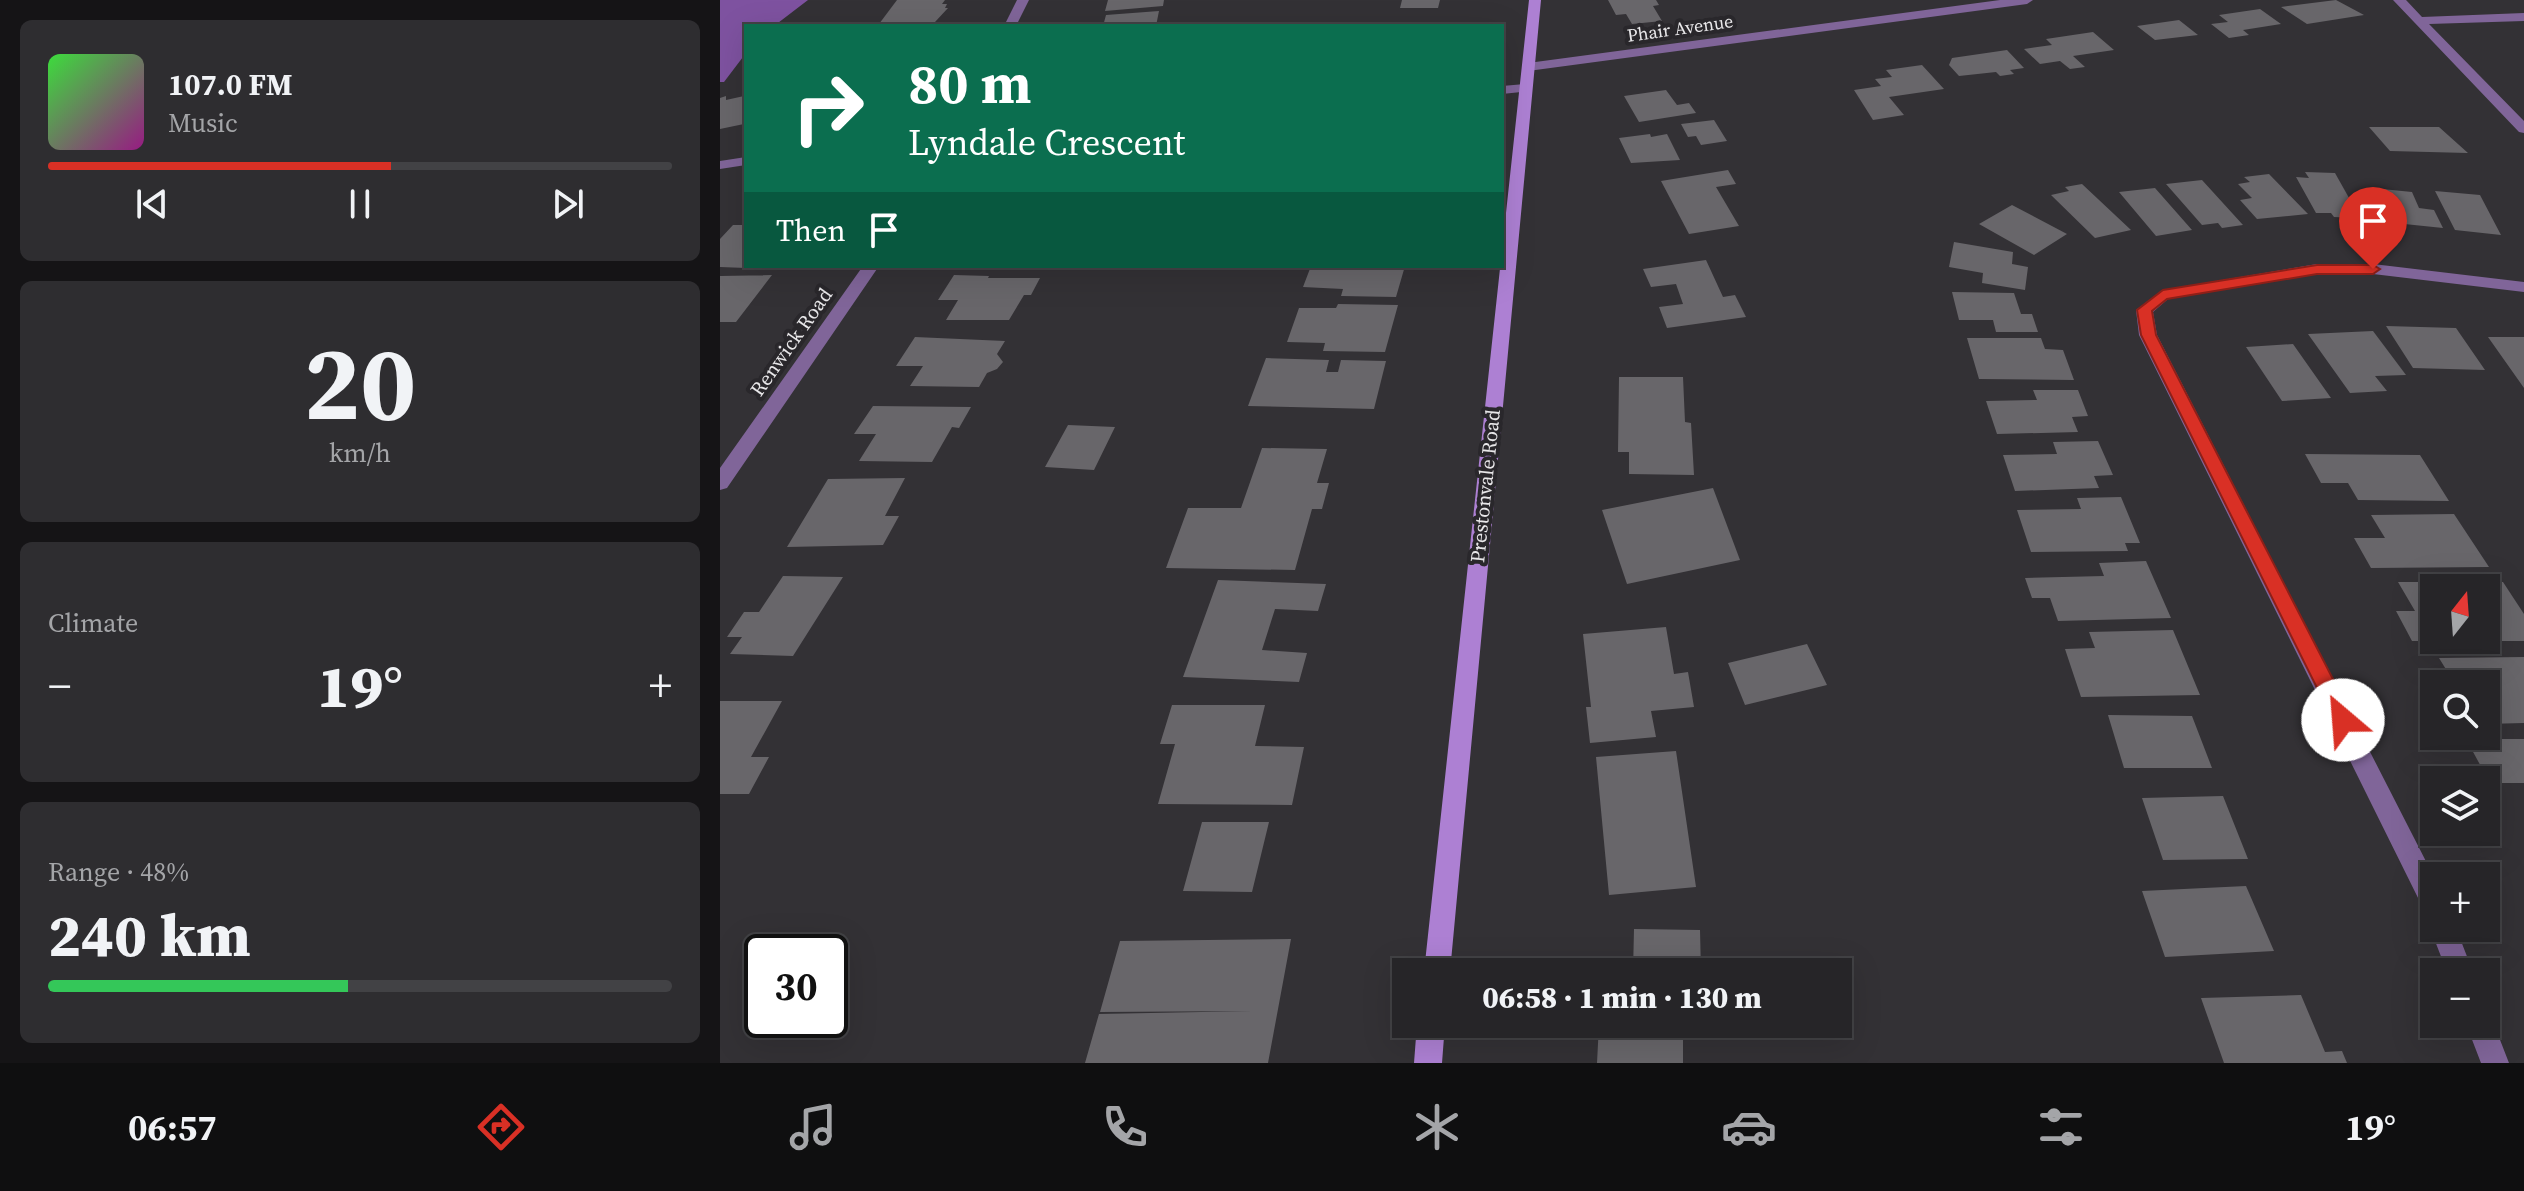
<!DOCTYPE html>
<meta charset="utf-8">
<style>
body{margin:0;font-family:"Source Serif 4",serif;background:#2e2d30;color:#f1f3f6;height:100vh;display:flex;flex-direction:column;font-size:30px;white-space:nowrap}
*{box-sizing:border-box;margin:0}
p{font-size:26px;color:#a4a5a8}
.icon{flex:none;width:44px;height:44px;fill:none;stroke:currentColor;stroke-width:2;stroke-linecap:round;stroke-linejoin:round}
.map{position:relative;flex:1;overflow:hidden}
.sheet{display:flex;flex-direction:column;gap:20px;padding:20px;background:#151416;width:720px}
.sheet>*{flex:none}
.top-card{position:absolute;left:24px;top:24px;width:760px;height:244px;border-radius:0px;box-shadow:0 8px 32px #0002,0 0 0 2px #424245;background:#0b6e4f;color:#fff;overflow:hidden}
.needle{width:52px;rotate:17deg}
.tools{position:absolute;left:1700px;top:574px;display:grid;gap:16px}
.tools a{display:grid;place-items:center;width:80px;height:80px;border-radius:0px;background:#262528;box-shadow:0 8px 32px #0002,0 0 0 2px #424245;font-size:40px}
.speed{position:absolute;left:24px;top:934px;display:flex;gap:16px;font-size:40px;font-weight:700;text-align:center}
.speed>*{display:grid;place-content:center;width:104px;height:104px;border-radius:50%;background:#262528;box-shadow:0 8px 32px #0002,0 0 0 2px #424245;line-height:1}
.speed .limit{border:4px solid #111;border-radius:12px;background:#fff;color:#111}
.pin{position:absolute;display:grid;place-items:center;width:68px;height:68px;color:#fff;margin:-82px -34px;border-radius:50% 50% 50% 0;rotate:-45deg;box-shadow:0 0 8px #0007}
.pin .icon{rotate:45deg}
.me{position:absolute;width:88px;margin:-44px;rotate:333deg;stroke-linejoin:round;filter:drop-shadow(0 0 6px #0008)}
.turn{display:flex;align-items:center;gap:28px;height:168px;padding:0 32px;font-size:36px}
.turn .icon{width:104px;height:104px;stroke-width:2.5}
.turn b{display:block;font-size:56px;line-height:68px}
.then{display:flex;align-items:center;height:76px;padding:0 32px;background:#0003;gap:16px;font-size:30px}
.big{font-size:60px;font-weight:800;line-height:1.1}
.sheet .card{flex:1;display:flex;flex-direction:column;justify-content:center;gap:12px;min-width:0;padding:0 28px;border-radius:12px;background:#2e2d30}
.sheet .dial{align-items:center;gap:0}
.dial b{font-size:104px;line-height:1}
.song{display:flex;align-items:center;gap:24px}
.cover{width:96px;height:96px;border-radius:12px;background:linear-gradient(135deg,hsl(120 70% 55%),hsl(310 70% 35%))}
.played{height:8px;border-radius:4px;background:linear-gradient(90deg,#d93025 55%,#424245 55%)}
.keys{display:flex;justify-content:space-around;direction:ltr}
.heat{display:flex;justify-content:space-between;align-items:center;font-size:44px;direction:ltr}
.charge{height:12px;border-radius:6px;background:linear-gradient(90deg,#34c759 48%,#424245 0)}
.trip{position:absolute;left:672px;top:958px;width:460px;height:80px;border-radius:0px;background:#262528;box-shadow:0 8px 32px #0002,0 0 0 2px #424245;font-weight:800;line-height:80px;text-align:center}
.tab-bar{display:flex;height:128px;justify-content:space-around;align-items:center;background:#0f0f10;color:#a4a5a8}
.tab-bar .icon{width:56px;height:56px}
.tab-bar .selected{color:#d93025}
.tab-bar b{font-size:36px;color:#f1f3f6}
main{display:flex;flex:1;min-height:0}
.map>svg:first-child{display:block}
.forest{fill:#7e52a0}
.building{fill:#68666a}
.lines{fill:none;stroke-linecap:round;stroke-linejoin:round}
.street{fill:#806599;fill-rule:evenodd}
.secondary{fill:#ad80d3;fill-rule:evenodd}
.route{fill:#d93025;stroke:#8d1f18;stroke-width:2}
.labels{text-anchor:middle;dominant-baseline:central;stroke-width:8;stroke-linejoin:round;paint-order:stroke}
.far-street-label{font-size:18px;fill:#e8e7e9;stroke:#29272b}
.street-label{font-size:20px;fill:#e8e7e9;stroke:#29272b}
</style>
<main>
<section class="sheet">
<div class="card">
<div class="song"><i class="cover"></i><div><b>107.0 FM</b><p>Music</p></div></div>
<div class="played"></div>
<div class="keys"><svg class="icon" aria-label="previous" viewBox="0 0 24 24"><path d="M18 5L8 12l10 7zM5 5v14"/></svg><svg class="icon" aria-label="pause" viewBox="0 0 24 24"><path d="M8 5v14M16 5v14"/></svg><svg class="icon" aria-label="next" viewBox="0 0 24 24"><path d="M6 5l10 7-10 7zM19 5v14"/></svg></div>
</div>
<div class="card dial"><b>20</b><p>km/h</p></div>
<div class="card"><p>Climate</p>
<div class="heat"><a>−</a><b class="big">19°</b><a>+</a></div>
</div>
<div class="card"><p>Range · 48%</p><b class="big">240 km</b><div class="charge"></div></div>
</section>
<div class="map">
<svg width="1804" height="1063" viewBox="0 0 1804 1063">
<rect width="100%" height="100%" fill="#333135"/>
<path class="forest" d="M0 0H88L54 26H26V53L4 82H0Z"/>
<path class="building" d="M177 0H225L222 4H227L225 8H228L215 22 159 24Z
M388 0H444L443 6 385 11Z
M682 0H720L718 8H680Z
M888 0H936L939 5 933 6 942 21 912 24 906 14 896 15Z
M1616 0 1644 15 1587 24 1561 7Z
M1540 9 1561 24 1523 30 1529 35 1509 38 1491 24 1508 22 1499 15Z
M439 11 436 26H383L386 15Z
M1459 20 1478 35 1435 40 1417 26Z
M1373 32 1394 50 1353 56 1365 67 1350 69 1340 61 1320 64 1304 49 1332 45 1326 39Z
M1287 50 1304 68 1290 70 1294 74 1280 76 1276 72 1239 76 1229 65 1232 58Z
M1202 65 1224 89 1169 97 1184 115 1153 120 1134 90 1161 86 1155 79 1172 77 1166 70Z
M946 90 957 105 969 103 976 113 919 122 904 96Z
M6 96V100L24 96V124L0 129V98Z
M994 120 1007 141 981 145 976 136 968 137 961 124Z
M1649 127H1719L1748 153 1670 151Z
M930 134 931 137 947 134 960 160 911 163 899 138Z
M1008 170 1016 184 996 187 1019 226 969 234 941 181Z
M1585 172 1615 173 1633 205H1645L1654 219 1614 217 1611 213H1596L1576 177 1589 178Z
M1549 174 1588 214 1537 219 1520 200 1532 198 1518 184 1530 182 1524 177Z
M1482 180 1523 225 1502 228 1498 223 1482 225 1446 184Z
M1362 184 1411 230 1375 238 1331 195 1349 191 1345 187Z
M1435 188 1472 230 1436 236 1399 192Z
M1652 188 1692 192 1699 208 1714 210 1723 228 1665 222 1657 202H1649L1645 191 1653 192Z
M1715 191 1760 195 1781 235 1735 230Z
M1292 205 1347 234 1314 255 1259 224Z
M13 225H26V268L0 267V239Z
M1234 242 1293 252 1292 264 1308 267 1305 290 1262 283 1263 273 1229 267Z
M986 260 1003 297 1015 295 1026 317 947 328 939 307 963 304 956 284 931 287 923 269Z
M591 266H685L676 297 621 296 623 289 583 287Z
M52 275 16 322H0V276Z
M234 275 269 276 268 278H320L311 295H304L289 320H226L238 300H218Z
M1232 292 1294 293 1301 314H1312L1318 332H1276L1273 320H1239Z
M618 304 678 305 665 352 603 351 605 343 567 342 579 308H616Z
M1666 326 1736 328 1765 370 1693 368Z
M1653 331 1686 375 1655 376 1667 391 1630 393 1588 334Z
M195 337 285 341 277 354 283 362 277 369 267 373 259 387 190 386 203 366H176Z
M1768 337H1804V388Z
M1247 338H1321L1325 349 1343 350 1354 380 1259 379Z
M1573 344 1611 398 1562 401 1526 347Z
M546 358 609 360 606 372H618L621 360 666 361 654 409 528 406Z
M899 377H963L965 422 971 423 974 475 909 474V452H898Z
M1313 390H1358L1368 416 1352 417 1358 432 1277 434 1266 401 1317 400Z
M153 406 251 407 239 428 232 427 212 462 139 461 156 434H134Z
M348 425 395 427 374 470 325 467Z
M1378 441 1393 475 1374 476 1379 488 1295 491 1283 455 1337 454 1333 442Z
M542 448 607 449 597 483H609L602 509H592L575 570 446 568 468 508H521Z
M1585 454 1700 455 1729 501 1638 500 1628 483H1601Z
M185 478 165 516H179L163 545 67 547 108 479Z
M993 488 1020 560 907 584 882 510Z
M1401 497 1420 543H1405L1408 551 1311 552 1297 510 1361 509 1357 498Z
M1734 514 1769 567 1651 568 1634 538H1665L1651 515Z
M1426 561 1451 618 1338 621 1330 598H1312L1305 578 1384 576 1379 563Z
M63 576 123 577 73 656 10 654 22 637H7L24 612H39Z
M498 580 606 584 598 611 555 609 542 650 587 653 579 682 463 677Z
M1678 582H1783L1804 614V641H1766V588H1714V641H1692L1676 611H1695Z
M946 627 954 674 968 672 974 707 931 711 936 737 870 743 866 707H871L863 634Z
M1453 630 1480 695 1361 697 1345 649 1375 648 1369 632Z
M1087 644 1107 685 1025 705 1008 663Z
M1804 657V723L1766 724V684H1735L1719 658Z
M0 701H62L31 757H49L29 794H0Z
M452 705H545L535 746 584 747 572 805 438 804 455 744H440Z
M1388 715 1472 716 1492 768H1404Z
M1746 739H1804V783H1770Z
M956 751 976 887 889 895 876 757Z
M1503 796 1528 859 1443 860 1422 798Z
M482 822H549L532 892 463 891Z
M1526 886 1554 951 1445 957 1422 891Z
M914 929 980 930 981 972H913Z
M571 939 548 1063H365L379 1014 533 1011 380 1012 400 941Z
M1581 995 1605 1052 1622 1051 1627 1063H1504L1481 998Z
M879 1024H963V1063H877Z"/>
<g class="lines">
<path class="street" d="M297 0H309L296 26H284Z
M1280 0H1313L1307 4 808 71 802 67 808 63Z
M1673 0H1686L1702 17 1804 13V21L1709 24 1804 121V133L1799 132Z
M805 84 812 88 810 91 782 94V86Z
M26 157V165L0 169V161Z
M1597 264H1653L1804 282V292L1653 274H1597L1448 299 1433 312 1437 335 1714 877V915L1705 912 1419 335 1416 310 1443 290Z
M143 266H159L7 488 0 490V468Z
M1714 919V928H1736L1753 972H1727L1710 928Z
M1766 1013 1770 1014 1789 1063H1761L1746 1024H1766Z"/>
<path class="secondary" d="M809 0H821L730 972H704Z
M697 1024H725L722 1063H694Z"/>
</g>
<path class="route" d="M1597 265H1653L1660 269 1653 274H1597L1447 299 1432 311 1436 335 1634 720 1631 726 1623 729 1616 726 1421 335 1417 310 1443 290Z"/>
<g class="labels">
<g class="far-street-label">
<text transform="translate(960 28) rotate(-8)">Phair Avenue</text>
</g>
<g class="street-label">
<text transform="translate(71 342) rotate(-55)">Renwick Road</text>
<text transform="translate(765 486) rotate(-84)">Prestonvale Road</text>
</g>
</g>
</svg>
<div class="tools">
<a><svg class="needle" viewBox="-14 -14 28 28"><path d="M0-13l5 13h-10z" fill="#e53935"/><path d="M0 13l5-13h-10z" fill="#a4a5a8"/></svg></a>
<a><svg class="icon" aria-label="search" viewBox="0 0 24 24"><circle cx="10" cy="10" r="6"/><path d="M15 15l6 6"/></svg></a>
<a><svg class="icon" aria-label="layers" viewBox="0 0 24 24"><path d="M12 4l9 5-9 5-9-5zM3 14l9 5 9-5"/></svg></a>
<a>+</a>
<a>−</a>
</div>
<div class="speed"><div class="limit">30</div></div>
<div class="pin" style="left:1653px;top:269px;background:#d93025"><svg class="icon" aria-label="arrive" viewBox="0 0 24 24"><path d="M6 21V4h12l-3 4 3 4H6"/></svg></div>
<svg class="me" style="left:1623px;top:720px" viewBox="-20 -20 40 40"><circle r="19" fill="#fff"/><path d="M0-13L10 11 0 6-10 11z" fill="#d93025"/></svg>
<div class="trip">06:58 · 1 min · 130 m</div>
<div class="top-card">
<div class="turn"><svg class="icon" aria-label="right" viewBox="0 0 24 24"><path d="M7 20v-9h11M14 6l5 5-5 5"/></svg><div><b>80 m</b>Lyndale Crescent</div></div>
<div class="then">Then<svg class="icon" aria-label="arrive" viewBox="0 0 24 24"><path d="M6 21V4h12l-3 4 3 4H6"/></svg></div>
</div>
</div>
</main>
<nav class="tab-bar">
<b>06:57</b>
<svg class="icon selected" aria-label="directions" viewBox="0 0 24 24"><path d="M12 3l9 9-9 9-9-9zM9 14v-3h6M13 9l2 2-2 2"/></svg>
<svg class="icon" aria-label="music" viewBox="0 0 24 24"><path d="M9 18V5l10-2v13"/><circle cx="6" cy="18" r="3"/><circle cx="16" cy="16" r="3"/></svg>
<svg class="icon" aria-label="phone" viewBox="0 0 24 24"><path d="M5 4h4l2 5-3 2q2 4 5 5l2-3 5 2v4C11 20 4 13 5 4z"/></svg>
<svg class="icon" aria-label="climate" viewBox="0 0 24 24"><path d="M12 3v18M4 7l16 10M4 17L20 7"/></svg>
<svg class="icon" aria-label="car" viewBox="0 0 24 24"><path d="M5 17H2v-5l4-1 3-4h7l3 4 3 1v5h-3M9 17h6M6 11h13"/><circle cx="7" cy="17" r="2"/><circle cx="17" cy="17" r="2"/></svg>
<svg class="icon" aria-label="filters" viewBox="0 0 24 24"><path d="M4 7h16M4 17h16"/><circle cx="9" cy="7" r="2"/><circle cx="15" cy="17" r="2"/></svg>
<b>19°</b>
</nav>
